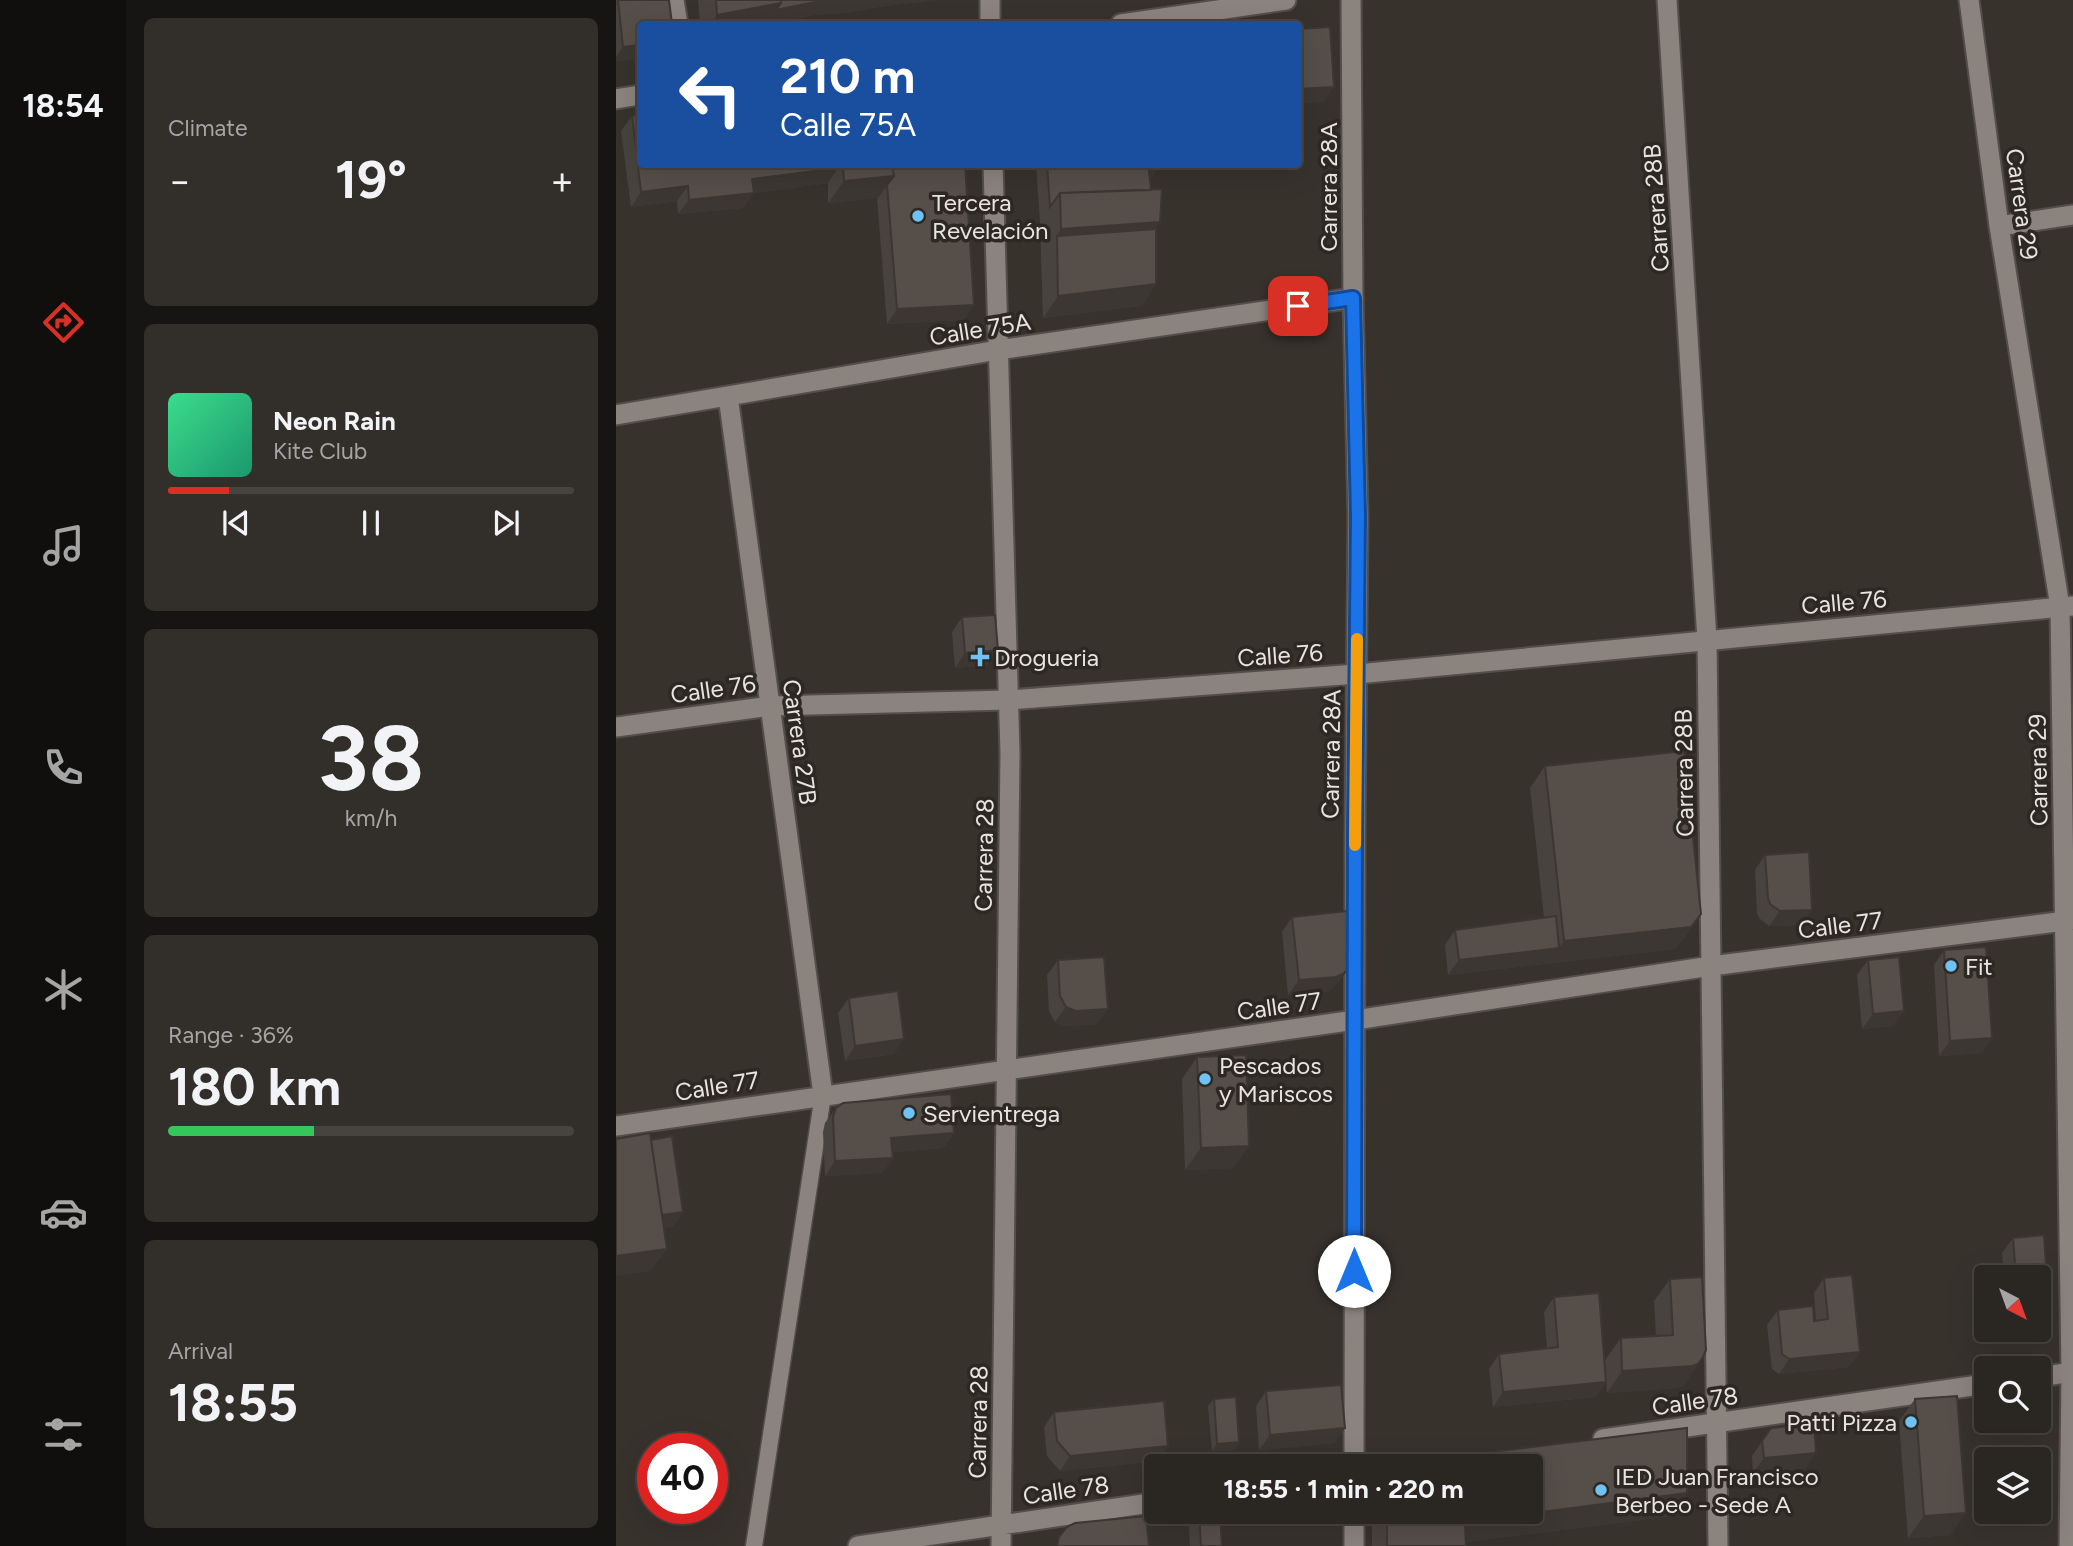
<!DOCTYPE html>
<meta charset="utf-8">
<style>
body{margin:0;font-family:Figtree,sans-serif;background:#322e2a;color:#f1f3f6;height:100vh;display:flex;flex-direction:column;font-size:26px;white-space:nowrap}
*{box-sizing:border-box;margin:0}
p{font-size:23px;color:#a5a5a5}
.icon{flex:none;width:38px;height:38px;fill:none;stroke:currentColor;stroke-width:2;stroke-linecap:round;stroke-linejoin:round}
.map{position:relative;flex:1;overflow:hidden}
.details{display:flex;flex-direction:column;gap:18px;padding:18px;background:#171513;width:490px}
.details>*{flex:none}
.hud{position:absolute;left:21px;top:21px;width:665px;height:147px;border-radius:7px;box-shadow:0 7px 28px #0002,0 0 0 2px #464340;background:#1a4fa0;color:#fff;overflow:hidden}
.needle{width:46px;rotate:139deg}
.fabs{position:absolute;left:1358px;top:1265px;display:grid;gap:14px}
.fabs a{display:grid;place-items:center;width:77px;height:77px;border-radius:7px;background:#2a2622;box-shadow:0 7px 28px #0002,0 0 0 2px #464340;font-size:35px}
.speed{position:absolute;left:21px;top:1433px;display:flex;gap:14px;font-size:35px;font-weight:700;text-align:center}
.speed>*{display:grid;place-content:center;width:91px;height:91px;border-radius:50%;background:#2a2622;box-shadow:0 7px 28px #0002,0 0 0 2px #464340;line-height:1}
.speed .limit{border:10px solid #d22;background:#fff;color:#111}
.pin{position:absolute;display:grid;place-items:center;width:60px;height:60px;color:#fff;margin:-30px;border-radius:14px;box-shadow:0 4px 10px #0006}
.me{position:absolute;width:77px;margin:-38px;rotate:0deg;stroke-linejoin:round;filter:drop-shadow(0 0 5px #0008)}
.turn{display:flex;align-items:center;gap:24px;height:147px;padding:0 28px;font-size:32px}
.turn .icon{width:91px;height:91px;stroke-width:2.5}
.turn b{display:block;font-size:49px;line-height:60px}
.big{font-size:52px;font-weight:700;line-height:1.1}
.details .tile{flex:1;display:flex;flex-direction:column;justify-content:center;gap:10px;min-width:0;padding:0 24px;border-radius:10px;background:#322e2a}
.details .dial{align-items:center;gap:0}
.dial b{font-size:91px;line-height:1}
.song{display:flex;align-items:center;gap:21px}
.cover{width:84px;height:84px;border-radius:10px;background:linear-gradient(135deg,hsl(150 70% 55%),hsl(160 70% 35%))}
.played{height:7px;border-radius:4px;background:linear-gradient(90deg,#d93025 15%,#464340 15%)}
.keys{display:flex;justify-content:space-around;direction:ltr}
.heat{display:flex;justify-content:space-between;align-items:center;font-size:38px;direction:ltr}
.charge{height:10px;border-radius:5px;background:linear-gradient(90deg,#34c759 36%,#464340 0)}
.trip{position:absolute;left:528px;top:1454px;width:399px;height:70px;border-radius:7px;background:#2a2622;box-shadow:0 7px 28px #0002,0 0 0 2px #464340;font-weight:700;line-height:70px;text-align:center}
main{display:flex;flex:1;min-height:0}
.tab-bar{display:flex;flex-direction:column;width:126px;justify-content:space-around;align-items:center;background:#110f0e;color:#a5a5a5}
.tab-bar .icon{width:49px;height:49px}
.tab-bar .active{color:#d93025}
.tab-bar b{font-size:32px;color:#f1f3f6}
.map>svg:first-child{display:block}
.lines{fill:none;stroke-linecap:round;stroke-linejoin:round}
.service-casing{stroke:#534e4a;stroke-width:19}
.minor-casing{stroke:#534e4a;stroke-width:23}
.tertiary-casing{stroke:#534e4a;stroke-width:23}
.secondary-casing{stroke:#534e4a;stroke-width:23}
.service{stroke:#8b837e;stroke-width:16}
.minor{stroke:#8b837e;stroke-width:19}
.tertiary{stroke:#8b837e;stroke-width:19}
.secondary{stroke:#8b837e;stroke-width:19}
.wall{fill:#49433f}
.shaded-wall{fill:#3c3733}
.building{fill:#554e49;stroke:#3c3733;stroke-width:2}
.route-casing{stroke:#114b97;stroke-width:18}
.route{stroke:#1a73e8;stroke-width:12}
.slow{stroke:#f59e0b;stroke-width:12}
.poi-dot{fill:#6fc2f4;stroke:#2e2823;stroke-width:2.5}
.labels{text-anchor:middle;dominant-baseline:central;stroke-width:7;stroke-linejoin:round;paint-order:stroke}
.street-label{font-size:24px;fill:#e8e4e1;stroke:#2e2823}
.poi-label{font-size:24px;fill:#e8e4e1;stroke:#2e2823;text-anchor:start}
</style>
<main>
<nav class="tab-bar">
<b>18:54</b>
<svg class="icon active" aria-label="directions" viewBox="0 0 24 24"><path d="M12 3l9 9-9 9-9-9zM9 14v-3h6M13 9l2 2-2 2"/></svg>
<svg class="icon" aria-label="music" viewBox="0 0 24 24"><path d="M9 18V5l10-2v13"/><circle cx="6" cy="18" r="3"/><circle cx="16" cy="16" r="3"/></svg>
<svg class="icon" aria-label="phone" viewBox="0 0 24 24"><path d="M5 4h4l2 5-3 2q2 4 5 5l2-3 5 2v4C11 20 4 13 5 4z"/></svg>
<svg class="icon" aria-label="climate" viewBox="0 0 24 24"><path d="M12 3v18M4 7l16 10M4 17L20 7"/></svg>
<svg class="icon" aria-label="car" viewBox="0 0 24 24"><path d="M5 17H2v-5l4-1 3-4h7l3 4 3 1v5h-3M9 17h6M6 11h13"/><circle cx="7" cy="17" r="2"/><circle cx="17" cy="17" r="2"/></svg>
<svg class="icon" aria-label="filters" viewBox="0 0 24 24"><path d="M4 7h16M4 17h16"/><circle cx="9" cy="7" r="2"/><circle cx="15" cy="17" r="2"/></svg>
</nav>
<section class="details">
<div class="tile"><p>Climate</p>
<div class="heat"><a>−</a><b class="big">19°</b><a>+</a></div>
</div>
<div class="tile">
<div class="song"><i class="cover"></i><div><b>Neon Rain</b><p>Kite Club</p></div></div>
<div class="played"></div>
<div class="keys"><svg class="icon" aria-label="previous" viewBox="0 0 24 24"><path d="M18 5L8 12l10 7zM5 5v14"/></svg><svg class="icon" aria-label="pause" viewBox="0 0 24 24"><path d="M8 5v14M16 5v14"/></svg><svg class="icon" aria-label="next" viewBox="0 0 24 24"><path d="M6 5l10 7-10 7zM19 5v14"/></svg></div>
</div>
<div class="tile dial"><b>38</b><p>km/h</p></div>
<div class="tile"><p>Range · 36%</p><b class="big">180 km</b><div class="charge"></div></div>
<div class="tile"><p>Arrival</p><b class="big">18:55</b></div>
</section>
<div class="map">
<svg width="1457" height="1546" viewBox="0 0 1457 1546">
<rect width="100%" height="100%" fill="#38322d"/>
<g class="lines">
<g class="service-casing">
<path id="service" d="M138 1546 207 1095"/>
</g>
<g class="minor-casing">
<path id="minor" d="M58 0 62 24
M1051 0 1091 640 1102 1546
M1353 0 1383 226 1444 607 1455 1372 1453 1546
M505 24 670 0
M0 99 24 95
M1383 226 1457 215
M112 396 207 1095
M0 415 382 350 737 298
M0 1126 739 1020 1095 966 1457 920
M242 1546 385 1525"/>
</g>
<g class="tertiary-casing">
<path id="tertiary" d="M374 0V24
M735 0 737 298 742 516 739 833 738 1466
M377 164 394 753 385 1546
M1423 1377 1457 1372
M987 1439 1370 1384
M385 1525 541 1502
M738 1546V1512"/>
</g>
<g class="secondary-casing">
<path id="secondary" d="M0 727 154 706 392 700 741 674 1457 606"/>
</g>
<use href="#service" class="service"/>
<use href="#minor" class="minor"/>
<use href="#tertiary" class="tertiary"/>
<use href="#secondary" class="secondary"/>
</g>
<path class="wall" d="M0 0H53L24 59 0 61Z
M82 0H320L261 7 228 13 198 15 153 24H84Z
M16 116 24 164H349L358 305 347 320 271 324 261 198 212 203V183L138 193 127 208 62 214 61 201 15 207 5 131Z
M420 164H541V170L534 180 540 229V284L525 306 427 318 424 222Z
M346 617 371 665 339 668 336 632Z
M929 766 1070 936 1059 949 832 975 829 945 839 930 928 918 914 788Z
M1149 855 1196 910 1186 925 1153 926 1144 919 1141 913 1139 870Z
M676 917 735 966 724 980 716 989 710 992 672 995 666 932Z
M1328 950 1376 1038 1366 1053 1323 1056 1318 965Z
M442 960 481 1024 449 1026 439 1022 433 1011 431 975Z
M1252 960 1277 1026 1246 1029 1241 975Z
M233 998 278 1054 229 1061 222 1013Z
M581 1057 618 1168 569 1170 566 1079Z
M220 1108 338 1133 327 1148 276 1152 277 1158 266 1173 209 1176 207 1132 209 1123Z
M1428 1235 1433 1311 1427 1326 1416 1341 1394 1343 1393 1330H1423V1278H1388L1386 1253 1397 1238Z
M1208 1278 1233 1367 1163 1374 1156 1369 1151 1325 1162 1310 1200 1321 1198 1293Z
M1054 1279 1087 1357 1067 1386 1061 1388 991 1393 989 1360 1005 1338 1040 1336 1038 1301Z
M938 1297 990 1382 980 1397 877 1407 873 1369 883 1354 931 1348 928 1312Z
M650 1391 729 1428 718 1443 643 1450 640 1406Z
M598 1399 623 1442 618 1450 596 1451 592 1406Z
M1299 1399 1334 1535 1292 1538 1283 1421Z
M438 1412 542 1461 444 1471 431 1456 428 1427Z
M1071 1428V1493L1056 1516 850 1542V1546H756V1512H915V1466H770L771 1465Z
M1155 1428 1190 1468 1137 1473 1136 1456Z
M575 1512H604L606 1546H574L572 1517Z"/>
<path class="shaded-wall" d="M208 0H320L261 7 228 13 198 15 153 24H95L101 15 165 3Z
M24 45V59L0 61V57L7 47Z
M718 87 708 102 682 104V89Z
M222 168 212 183 138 193 127 208 62 214 73 200 136 179Z
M541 170 531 185 533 171Z
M278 176 262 198 212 203 228 181Z
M72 186 61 201 15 207 25 192Z
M544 222 524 251 441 236 445 229Z
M540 284 525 306 427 318 442 296Z
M358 305 347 320 271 324 281 309Z
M382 650 371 665 339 668 349 653Z
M1196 910 1186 925 1153 926 1164 911Z
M1085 914 1070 936 1059 949 832 975 843 960 943 948 948 941Z
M735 966 724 980 716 989 710 992 672 995 683 980Z
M450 1007 492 1009 481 1024 449 1026 439 1022Z
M1288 1011 1277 1026 1246 1029 1257 1014Z
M1376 1038 1366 1053 1323 1056 1334 1041Z
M288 1039 278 1054 229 1061 239 1046Z
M338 1133 327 1148 265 1153 275 1138Z
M633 1146 618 1168 569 1170 585 1148Z
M277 1158 266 1173 209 1176 219 1161Z
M67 1212 57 1227 29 1231 40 1216Z
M51 1249 35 1271 0 1276V1256Z
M1423 1326H1427L1416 1341 1394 1343 1404 1330H1423Z
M1244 1352 1233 1367 1163 1374 1173 1359Z
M1087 1357 1067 1386 1061 1388 991 1393 1006 1371Z
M990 1382 980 1397 877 1407 887 1392Z
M729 1428 718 1443 643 1450 654 1435Z
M623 1442 618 1450 596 1451 601 1444Z
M552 1446 542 1461 444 1471 454 1456Z
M1200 1453 1190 1468 1137 1473 1148 1458Z
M1071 1493 1056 1516 834 1544 849 1522Z
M1350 1513 1334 1535 1292 1538 1308 1516Z"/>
<path class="building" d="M2 0H53L56 24H24V45L7 47Z
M100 0H165V3L101 15Z
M165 0H209L160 10 165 3Z
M714 27 718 87 682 89V29Z
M24 115V164H222V168L136 179 138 193 73 200 72 186 25 192 16 116Z
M227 164H276L278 176 228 181Z
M276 164H349L358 305 281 309 271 185 278 176Z
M431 164H541V170L533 171 535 190 444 193 434 207Z
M546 189 544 222 445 229 444 193Z
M540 229V284L442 296 441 236Z
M379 615 382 650 349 653 346 617Z
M1068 751 1085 914 1075 927 948 941 929 766Z
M1193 852 1196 910 1164 911 1154 904 1152 898 1149 855Z
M731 911 735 966 727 974 720 977 683 980 676 917Z
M940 916 943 948 843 960 839 930Z
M1370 947 1376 1038 1334 1041 1328 950Z
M488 957 492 1009 460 1011 450 1007 444 996 442 960Z
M1283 957 1288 1011 1257 1014 1252 960Z
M282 991 288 1039 239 1046 233 998Z
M630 1055 633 1146 585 1148 581 1057Z
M335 1094 338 1133 275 1138 277 1158 219 1161 217 1117 220 1108 227 1103Z
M34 1133 51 1249 0 1256V1139Z
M56 1136 67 1212 46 1215 35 1140Z
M1428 1235 1433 1311 1427 1326H1423V1278H1400L1397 1238Z
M1236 1275 1244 1352 1173 1359 1166 1354 1162 1310 1197 1306 1198 1321 1212 1319 1208 1278Z
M1086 1277 1090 1350 1087 1357 1082 1364 1076 1366 1006 1371 1005 1338 1057 1335 1054 1279Z
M983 1293 990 1382 887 1392 883 1354 942 1347 938 1297Z
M725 1385 729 1428 654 1435 650 1391Z
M1341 1396 1350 1513 1308 1516 1299 1399Z
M620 1397 623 1442 601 1444 598 1399Z
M548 1401 552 1446 454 1456 441 1441 438 1412Z
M1198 1424 1200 1453 1148 1458 1146 1441 1155 1428Z
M1071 1428V1493L849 1522 850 1546H771V1512H915V1466H771V1465Z
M583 1512H604L606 1546H585Z
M530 1516 533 1546H441L443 1537 451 1527 459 1523Z"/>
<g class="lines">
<g class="route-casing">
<path id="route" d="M682 306 737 298 742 516 739 833 738 1271"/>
</g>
<use href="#route" class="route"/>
<path class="slow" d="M739 845 741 639"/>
</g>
<g class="poi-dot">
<circle cx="302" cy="216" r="7"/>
<path d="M360.5 646.5h7v7h7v7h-7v7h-7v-7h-7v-7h7z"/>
<circle cx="1335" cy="966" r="7"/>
<circle cx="589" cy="1079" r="7"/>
<circle cx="293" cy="1113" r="7"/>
<circle cx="1295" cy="1422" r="7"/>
<circle cx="985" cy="1490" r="7"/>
</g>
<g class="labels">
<g class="street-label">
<text transform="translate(712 187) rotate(-90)">Carrera 28A</text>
<text transform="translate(1406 204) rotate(82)">Carrera 29</text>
<text transform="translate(1040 208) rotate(-94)">Carrera 28B</text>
<text transform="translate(364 329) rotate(-9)">Calle 75A</text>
<text transform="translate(1228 602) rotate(-5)">Calle 76</text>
<text transform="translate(664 655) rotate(-4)">Calle 76</text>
<text transform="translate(97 689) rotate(-8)">Calle 76</text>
<text transform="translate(184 742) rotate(82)">Carrera 27B</text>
<text transform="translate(715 754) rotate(-89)">Carrera 28A</text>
<text transform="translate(1422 770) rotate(-91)">Carrera 29</text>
<text transform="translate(1068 773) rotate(-91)">Carrera 28B</text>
<text transform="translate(368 855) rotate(-89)">Carrera 28</text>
<text transform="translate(1224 925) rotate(-7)">Calle 77</text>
<text transform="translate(663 1006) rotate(-8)">Calle 77</text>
<text transform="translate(101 1086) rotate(-9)">Calle 77</text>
<text transform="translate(1079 1401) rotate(-8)">Calle 78</text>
<text transform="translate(362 1422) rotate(-89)">Carrera 28</text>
<text transform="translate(450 1490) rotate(-8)">Calle 78</text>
</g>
<g class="poi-label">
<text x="316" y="202">Tercera<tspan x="316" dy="28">Revelación</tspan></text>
<text x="378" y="657">Drogueria</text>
<text x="1349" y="966">Fit</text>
<text x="603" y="1065">Pescados<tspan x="603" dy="28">y Mariscos</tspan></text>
<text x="307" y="1113">Servientrega</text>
<text x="1281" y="1422" text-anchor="end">Patti Pizza</text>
<text x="999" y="1476">IED Juan Francisco<tspan x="999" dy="28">Berbeo - Sede A</tspan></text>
</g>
</g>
</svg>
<div class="fabs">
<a><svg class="needle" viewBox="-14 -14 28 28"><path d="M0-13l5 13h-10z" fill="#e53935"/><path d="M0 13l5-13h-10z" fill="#a5a5a5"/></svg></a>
<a><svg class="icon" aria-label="search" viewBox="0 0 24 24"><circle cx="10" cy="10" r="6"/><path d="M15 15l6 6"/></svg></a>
<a><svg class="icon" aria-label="layers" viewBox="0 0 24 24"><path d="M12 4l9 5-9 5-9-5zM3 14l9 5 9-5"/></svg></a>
</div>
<div class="speed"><div class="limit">40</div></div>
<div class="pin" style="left:682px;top:306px;background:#d93025"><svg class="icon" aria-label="arrive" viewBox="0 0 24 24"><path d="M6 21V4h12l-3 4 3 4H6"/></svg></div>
<svg class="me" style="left:738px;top:1271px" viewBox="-20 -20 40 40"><circle r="19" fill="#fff"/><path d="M0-13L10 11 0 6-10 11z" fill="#1a73e8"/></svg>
<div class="trip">18:55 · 1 min · 220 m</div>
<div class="hud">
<div class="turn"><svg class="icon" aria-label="left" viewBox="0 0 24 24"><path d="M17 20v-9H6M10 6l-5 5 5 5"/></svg><div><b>210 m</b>Calle 75A</div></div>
</div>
</div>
</main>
